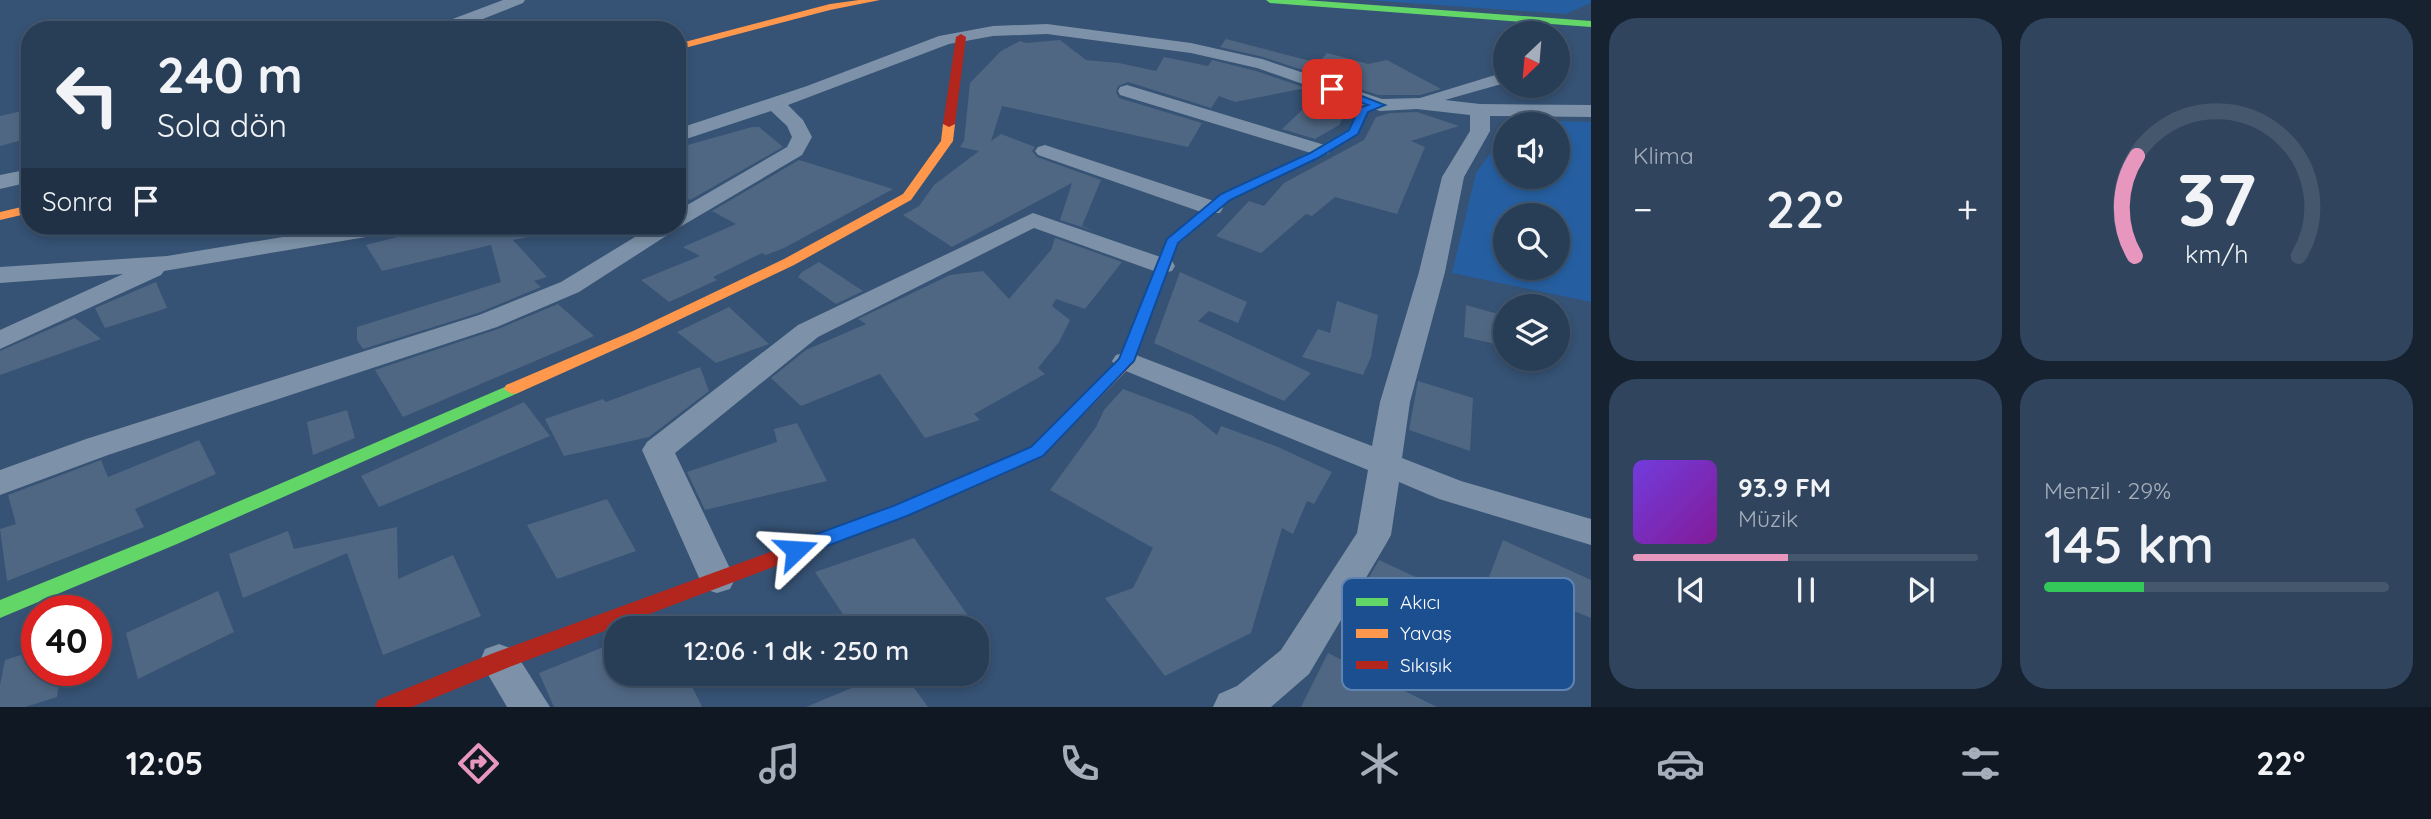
<!DOCTYPE html>
<html lang="tr">
<meta charset="utf-8">
<style>
body{margin:0;font-family:Quicksand,sans-serif;background:#30455d;color:#f1f3f6;height:100vh;display:flex;flex-direction:column;font-size:26px;white-space:nowrap}
*{box-sizing:border-box;margin:0}
p{font-size:23px;color:#a5aeba}
.icon{flex:none;width:38px;height:38px;fill:none;stroke:currentColor;stroke-width:2;stroke-linecap:round;stroke-linejoin:round}
.map{position:relative;flex:1;overflow:hidden}
.details{display:flex;flex-direction:column;gap:18px;padding:18px;background:#162230;width:840px}
.details>*{flex:none}
.hud{position:absolute;left:21px;top:21px;width:665px;height:214px;border-radius:28px;box-shadow:0 4px 10px #0003,0 0 0 2px #44576d;background:#283e57;color:#f1f3f6;overflow:hidden}
.needle{width:46px;rotate:206deg}
.tools{position:absolute;left:1493px;top:21px;display:grid;gap:14px}
.tools a{display:grid;place-items:center;width:77px;height:77px;border-radius:50%;background:#283e57;box-shadow:0 4px 10px #0003,0 0 0 2px #44576d;font-size:35px}
.speed{position:absolute;left:21px;top:595px;display:flex;gap:14px;font-size:35px;font-weight:700;text-align:center}
.speed>*{display:grid;place-content:center;width:91px;height:91px;border-radius:50%;background:#283e57;box-shadow:0 4px 10px #0003,0 0 0 2px #44576d;line-height:1}
.speed .limit{border:10px solid #d22;background:#fff;color:#111}
.pin{position:absolute;display:grid;place-items:center;width:60px;height:60px;color:#fff;margin:-30px;border-radius:14px;box-shadow:0 4px 10px #0006}
.me{position:absolute;width:77px;margin:-38px;rotate:70deg;stroke-linejoin:round;filter:drop-shadow(0 0 5px #0008)}
.turn{display:flex;align-items:center;gap:24px;height:147px;padding:0 21px;font-size:32px}
.turn .icon{width:91px;height:91px;stroke-width:2.5}
.turn b{display:block;font-size:49px;line-height:60px}
.then{display:flex;align-items:center;height:66px;padding:0 21px;background:#0003;gap:14px;font-size:26px}
.big{font-size:52px;font-weight:600;line-height:1.1}
.details .card{flex:1;display:flex;flex-direction:column;justify-content:center;gap:10px;min-width:0;padding:0 24px;border-radius:28px;background:#30455d}
.details .dial{align-items:center;gap:0}
.dial svg{height:182px;overflow:visible;fill:none;stroke:#44576d;stroke-width:7;stroke-linecap:round;text-anchor:middle}
.dial text{fill:#f1f3f6;stroke:none}
.song{display:flex;align-items:center;gap:21px}
.cover{width:84px;height:84px;border-radius:10px;background:linear-gradient(135deg,hsl(260 70% 55%),hsl(290 70% 35%))}
.played{height:7px;border-radius:4px;background:linear-gradient(90deg,#e797bd 45%,#44576d 45%)}
.keys{display:flex;justify-content:space-around;direction:ltr}
.heat{display:flex;justify-content:space-between;align-items:center;font-size:38px;direction:ltr}
.charge{height:10px;border-radius:5px;background:linear-gradient(90deg,#34c759 29%,#44576d 0)}
.details .tiles{flex:1;display:grid;gap:18px;grid-template-columns:repeat(2,1fr)}
.trip{position:absolute;left:604px;top:616px;width:385px;height:70px;border-radius:28px;background:#283e57;box-shadow:0 4px 10px #0003,0 0 0 2px #44576d;font-weight:600;line-height:70px;text-align:center}
.tab-bar{display:flex;height:112px;justify-content:space-around;align-items:center;background:#101923;color:#a5aeba}
.tab-bar .icon{width:49px;height:49px}
.tab-bar .active{color:#e797bd}
.tab-bar b{font-size:32px;color:#f1f3f6}
main{display:flex;flex:1;min-height:0}
.map>svg:first-child{display:block}
.green{fill:#265fa1;fill-rule:evenodd}
.building{fill:#506783}
.lines{fill:none;stroke-linecap:round;stroke-linejoin:round}
.street{fill:#7d92a8;fill-rule:evenodd}
.fast{fill:#63d668;fill-rule:evenodd}
.slow{fill:#ff974d;fill-rule:evenodd}
.jam{fill:#b3261e;fill-rule:evenodd}
.route{fill:#1a73e8;stroke:#114b97;stroke-width:2}
.key{fill:#1b4f8f;stroke:#5f84b1;stroke-width:2}
.key-label{font-size:19px;fill:#fff}
</style>
<main>
<div class="map">
<svg width="1591" height="707" viewBox="0 0 1591 707">
<rect width="100%" height="100%" fill="#365274"/>
<path class="green" d="M1366 0H1591V3L1566 14Z
M1516 120 1591 122V302L1452 273 1476 173 1505 133V177H1558V124H1513ZM1505 215H1558V268H1505Z"/>
<path class="building" d="M1226 39 1318 63 1327 53 1368 64 1387 60 1441 89 1420 95H1378L1263 57 1220 47Z
M1060 40 1086 60 1119 63 1156 71 1164 57 1208 66 1212 60 1256 71 1306 88 1235 102 1219 96 1211 108 1128 82 1118 86 1116 92 1119 98 1202 123 1188 147 1002 106 991 141 1001 134 1035 147 1032 151 1037 157 1101 180 1082 226 1094 231 1060 220 1072 183 952 247 903 215 919 206 934 185 979 151 960 147 964 141 970 83 1001 51 1020 41 1026 43Z
M1320 93 1351 104 1339 125 1315 139 1282 129Z
M30 109V138L0 146V116Z
M1417 112 1459 126 1411 141 1425 147 1397 214 1335 197 1312 216 1306 214 1261 253 1216 236 1249 201 1264 206 1284 183 1364 140 1376 117 1390 113Z
M752 127H759L783 147 690 200 677 194V148Z
M799 160 893 189 784 248 766 255 762 253 713 277 717 280 669 302 641 280 700 256 683 247 736 224 712 211Z
M461 226H526L528 237 513 240 547 277 534 281 541 287 478 313 363 349 357 340V327L501 282 491 245 382 271 366 245 417 232 420 235Z
M1055 238 1122 262 1085 309 1056 299 1052 306 1070 320 1059 342 1038 368 1045 374 974 414 980 420 925 438 880 374 801 406 771 378 806 350 866 324 858 319 950 275 983 271 1009 299 1051 250Z
M819 262 863 291 836 304 798 277 802 272Z
M1180 272 1247 302 1238 323 1209 311 1198 321 1311 373 1284 401 1154 343Z
M156 282 167 308 105 328 95 308Z
M1337 301 1378 315 1371 357 1363 375 1302 357 1318 329 1330 333Z
M558 304 594 336 403 417 375 370 498 329Z
M1466 305 1505 316V346L1464 337Z
M729 307 769 344 716 363 677 332Z
M75 318 101 339 0 375V351Z
M700 367 709 391 649 437 564 456 545 419 603 399 606 402Z
M1418 381 1473 398 1470 451 1409 430Z
M1123 389 1192 415 1217 435 1221 426 1278 447 1332 472 1314 504 1307 501 1293 534 1282 528 1251 633 1165 676 1105 598 1133 588 1153 548 1050 490 1096 427 1104 410Z
M524 402 550 436 379 507 361 476Z
M347 410 355 438 313 455 307 422Z
M797 423 827 481 705 510 687 472 777 442 774 429Z
M199 440 216 474 135 509 144 527 7 581 0 529 16 524 8 495 101 460 108 477Z
M607 499 636 551 557 579 527 525Z
M397 527 398 579 453 555 481 616 383 655 347 553 243 598 229 554 288 531 294 549Z
M914 538 971 620 947 628H852L815 572Z
M1503 540 1591 580V618L1489 577Z
M1379 560 1459 597 1449 644 1354 603Z
M218 591 234 632 138 679 126 633Z
M616 642V674H686L702 707H554L539 673Z
M37 650V670H61L57 697 25 707H0V685L5 660Z
M1328 653 1437 707H1301Z
M885 674H904L928 707H806Z"/>
<g class="lines">
<path class="street" d="M503 0H525L523 3 455 30H432L434 26Z
M1047 24 1191 43 1262 59 1382 99 1420 98 1505 72V83L1445 100 1480 104 1591 105V117L1490 116V131L1464 177 1445 272 1410 402 1402 458 1461 481 1591 519V545L1439 499 1399 482 1391 535 1386 544 1309 674 1271 707H1213L1219 694 1237 686 1281 650 1357 533 1368 470 1116 367 1112 361 1116 355 1126 352 1136 355 1372 446 1380 402 1419 272 1442 177 1470 131V115L1417 109 1380 111 1257 68 1191 53 1047 34 993 36 949 44 788 105 803 120 812 137 802 155 680 227 579 292 497 327 108 455 0 495V470L86 439 479 315 561 282 653 226H677V211L787 147 792 137 787 126 771 111 677 142V129L807 86 939 36 993 26Z
M1127 85 1328 146 1331 150 1328 154H1314L1120 95 1118 91 1120 87Z
M1045 145 1220 203 1223 208 1220 213H1204L1038 155 1035 151 1038 147Z
M30 169V182L0 189V175Z
M1033 213 1172 261 1175 266 1172 271 1163 273 1154 271 1034 228 818 337 675 453 735 579 730 589 717 593 704 589 642 450 647 442 798 325Z
M349 226H402L398 231 390 233 164 271 161 275 0 349V330L123 274 0 283V267L167 256Z
M499 644 513 649 550 707H507L480 661 485 649Z"/>
<path class="fast" d="M1266 0H1305L1591 21V27L1270 3Z
M1380 102 1384 103V107L1368 112 1357 134 1318 158 1229 200 1178 244 1153 309 1146 313 1141 312 1139 309 1167 239 1221 194 1310 152 1348 130 1359 108Z
M512 384 518 385 520 389 518 393 177 544 0 618V600L163 534Z"/>
<path class="slow" d="M859 0H880L830 10 677 50V44L830 4Z
M949 121 955 124 953 141 911 200 794 265 643 337 518 393 512 394 504 389 506 385 633 331 784 259 903 194 941 141 943 124Z
M30 205V213L0 220V212Z
M1146 305 1153 309 1132 365 1043 456 876 528 869 530 862 528 859 523 862 518 1031 448 1119 359 1139 309Z"/>
<path class="jam" d="M961 34 966 37 955 124 949 127 943 124 956 37Z
M869 516 876 518 879 523 876 528 507 668 412 707H375L378 700 491 654Z"/>
</g>
<path class="route" d="M1329 86H1336L1385 105 1368 112 1358 134 1318 158 1230 200 1178 243 1134 361 1043 456 907 516 803 555 796 557 789 555 786 550 789 544 893 506 1031 447 1119 359 1167 239 1221 194 1310 153 1349 130 1359 108 1368 105 1329 91Z"/>
<rect x="1342" y="578" width="232" height="112" rx="10" class="key"/>
<rect x="1356" y="598" width="32" height="8" fill="#63d668"/>
<rect x="1356" y="629" width="32" height="9" fill="#ff974d"/>
<rect x="1356" y="661" width="32" height="8" fill="#b3261e"/>
<g class="key-label">
<text x="1400" y="609">Akıcı</text>
<text x="1400" y="640">Yavaş</text>
<text x="1400" y="672">Sıkışık</text>
</g>
</svg>
<div class="tools">
<a><svg class="needle" viewBox="-14 -14 28 28"><path d="M0-13l5 13h-10z" fill="#e53935"/><path d="M0 13l5-13h-10z" fill="#a5aeba"/></svg></a>
<a><svg class="icon" aria-label="sound" viewBox="0 0 24 24"><path d="M4 9h4l5-4v14l-5-4H4zM17 9q2 3 0 6"/></svg></a>
<a><svg class="icon" aria-label="search" viewBox="0 0 24 24"><circle cx="10" cy="10" r="6"/><path d="M15 15l6 6"/></svg></a>
<a><svg class="icon" aria-label="layers" viewBox="0 0 24 24"><path d="M12 4l9 5-9 5-9-5zM3 14l9 5 9-5"/></svg></a>
</div>
<div class="speed"><div class="limit">40</div></div>
<div class="pin" style="left:1332px;top:89px;background:#d93025"><svg class="icon" aria-label="arrive" viewBox="0 0 24 24"><path d="M6 21V4h12l-3 4 3 4H6"/></svg></div>
<svg class="me" style="left:796px;top:550px" viewBox="-20 -20 40 40"><path d="M0-17L14 15 0 8-14 15z" fill="#1a73e8" stroke="#fff" stroke-width="4"/></svg>
<div class="trip">12:06 · 1 dk · 250 m</div>
<div class="hud">
<div class="turn"><svg class="icon" aria-label="left" viewBox="0 0 24 24"><path d="M17 20v-9H6M10 6l-5 5 5 5"/></svg><div><b>240 m</b>Sola dön</div></div>
<div class="then">Sonra<svg class="icon" aria-label="arrive" viewBox="0 0 24 24"><path d="M6 21V4h12l-3 4 3 4H6"/></svg></div>
</div>
</div>
<section class="details">
<div class="tiles">
<div class="card"><p>Klima</p>
<div class="heat"><a>−</a><b class="big">22°</b><a>+</a></div>
</div>
<div class="card dial"><svg viewBox="0 0 100 80">
<path d="M14 69A42 42 0 1 1 86 69"/>
<path d="M14 69A42 42 0 0 1 15 25" stroke="#e797bd"/>
<text x="50" y="56" font-size="32" font-weight="700">37</text>
<text x="50" y="72" font-size="11">km/h</text>
</svg></div>
<div class="card">
<div class="song"><i class="cover"></i><div><b>93.9 FM</b><p>Müzik</p></div></div>
<div class="played"></div>
<div class="keys"><svg class="icon" aria-label="previous" viewBox="0 0 24 24"><path d="M18 5L8 12l10 7zM5 5v14"/></svg><svg class="icon" aria-label="pause" viewBox="0 0 24 24"><path d="M8 5v14M16 5v14"/></svg><svg class="icon" aria-label="next" viewBox="0 0 24 24"><path d="M6 5l10 7-10 7zM19 5v14"/></svg></div>
</div>
<div class="card"><p>Menzil · 29%</p><b class="big">145 km</b><div class="charge"></div></div>
</div>
</section>
</main>
<nav class="tab-bar">
<b>12:05</b>
<svg class="icon active" aria-label="directions" viewBox="0 0 24 24"><path d="M12 3l9 9-9 9-9-9zM9 14v-3h6M13 9l2 2-2 2"/></svg>
<svg class="icon" aria-label="music" viewBox="0 0 24 24"><path d="M9 18V5l10-2v13"/><circle cx="6" cy="18" r="3"/><circle cx="16" cy="16" r="3"/></svg>
<svg class="icon" aria-label="phone" viewBox="0 0 24 24"><path d="M5 4h4l2 5-3 2q2 4 5 5l2-3 5 2v4C11 20 4 13 5 4z"/></svg>
<svg class="icon" aria-label="climate" viewBox="0 0 24 24"><path d="M12 3v18M4 7l16 10M4 17L20 7"/></svg>
<svg class="icon" aria-label="car" viewBox="0 0 24 24"><path d="M5 17H2v-5l4-1 3-4h7l3 4 3 1v5h-3M9 17h6M6 11h13"/><circle cx="7" cy="17" r="2"/><circle cx="17" cy="17" r="2"/></svg>
<svg class="icon" aria-label="filters" viewBox="0 0 24 24"><path d="M4 7h16M4 17h16"/><circle cx="9" cy="7" r="2"/><circle cx="15" cy="17" r="2"/></svg>
<b>22°</b>
</nav>
